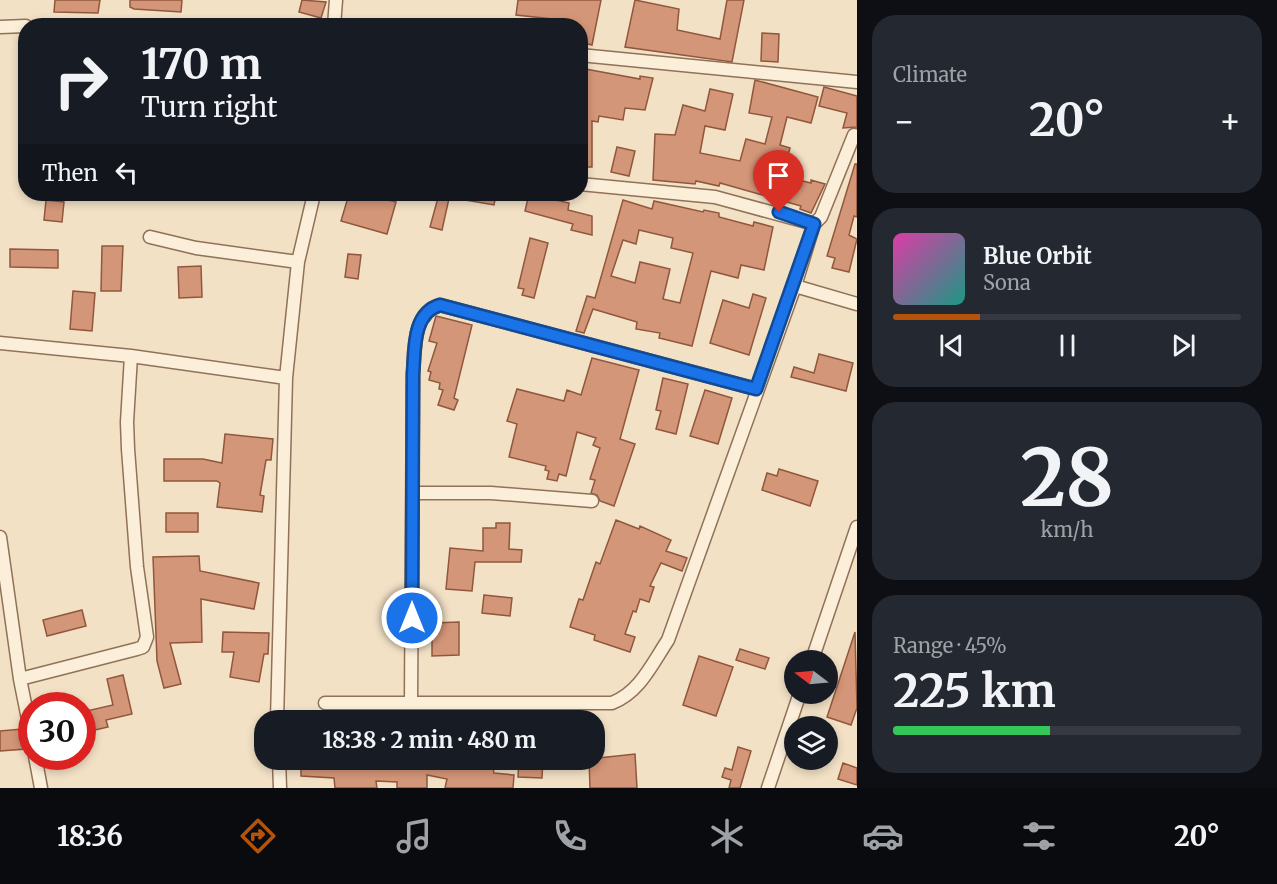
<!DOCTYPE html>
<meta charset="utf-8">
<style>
body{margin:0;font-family:Merriweather,serif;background:#242831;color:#f1f3f6;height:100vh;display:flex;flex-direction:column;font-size:22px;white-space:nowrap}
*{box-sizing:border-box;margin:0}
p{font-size:20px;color:#9ea1a6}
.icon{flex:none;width:33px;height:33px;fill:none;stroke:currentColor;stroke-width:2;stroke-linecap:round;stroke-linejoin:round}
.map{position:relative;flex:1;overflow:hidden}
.sheet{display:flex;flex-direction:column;gap:15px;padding:15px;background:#0d0f14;width:420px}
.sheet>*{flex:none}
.top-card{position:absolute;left:18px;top:18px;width:570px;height:183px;border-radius:24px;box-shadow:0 3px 9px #0003;background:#171b24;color:#f1f3f6;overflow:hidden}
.needle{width:39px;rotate:286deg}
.fabs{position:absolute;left:784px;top:650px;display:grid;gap:12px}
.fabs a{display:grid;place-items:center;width:54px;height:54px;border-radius:50%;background:#171b24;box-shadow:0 3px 9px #0003;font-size:30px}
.speed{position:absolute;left:18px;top:692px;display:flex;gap:12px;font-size:30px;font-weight:700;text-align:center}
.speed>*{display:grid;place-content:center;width:78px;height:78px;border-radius:50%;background:#171b24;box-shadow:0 3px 9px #0003;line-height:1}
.speed .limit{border:9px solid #d22;background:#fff;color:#111}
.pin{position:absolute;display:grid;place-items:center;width:51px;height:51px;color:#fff;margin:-62px -26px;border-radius:50% 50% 50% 0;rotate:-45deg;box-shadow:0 0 6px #0007}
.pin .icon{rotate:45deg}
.me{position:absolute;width:66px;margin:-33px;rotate:0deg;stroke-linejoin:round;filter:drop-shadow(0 0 4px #0008)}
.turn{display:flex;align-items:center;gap:21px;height:126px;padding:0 24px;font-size:27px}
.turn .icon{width:78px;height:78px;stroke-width:2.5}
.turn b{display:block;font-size:42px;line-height:51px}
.then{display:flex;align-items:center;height:57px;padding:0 24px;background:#0003;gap:12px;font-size:22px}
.big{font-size:45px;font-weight:700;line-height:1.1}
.sheet .widget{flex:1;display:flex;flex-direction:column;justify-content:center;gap:9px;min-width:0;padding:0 21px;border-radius:24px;background:#242831}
.sheet .dial{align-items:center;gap:0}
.dial b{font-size:78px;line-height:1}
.song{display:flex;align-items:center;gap:18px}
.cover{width:72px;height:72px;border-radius:9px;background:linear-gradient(135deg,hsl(320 70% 55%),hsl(170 70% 35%))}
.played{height:6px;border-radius:3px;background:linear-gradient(90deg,#b45309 25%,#363941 25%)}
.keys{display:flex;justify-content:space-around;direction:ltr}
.heat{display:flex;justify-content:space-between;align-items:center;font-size:33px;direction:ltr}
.charge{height:9px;border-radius:4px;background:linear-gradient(90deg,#34c759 45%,#363941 0)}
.trip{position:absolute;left:254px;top:710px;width:351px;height:60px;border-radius:24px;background:#171b24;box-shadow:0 3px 9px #0003;font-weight:700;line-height:60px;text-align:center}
.tabs{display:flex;height:96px;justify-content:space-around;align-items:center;background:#090b0e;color:#9ea1a6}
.tabs .icon{width:42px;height:42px}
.tabs .current{color:#b45309}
.tabs b{font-size:27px;color:#f1f3f6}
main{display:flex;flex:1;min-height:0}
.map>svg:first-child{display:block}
.building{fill:#d49678;stroke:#91573c;stroke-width:1.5;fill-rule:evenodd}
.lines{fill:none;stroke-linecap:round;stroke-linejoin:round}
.minor-casing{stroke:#907159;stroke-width:15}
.minor{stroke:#fcefda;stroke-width:12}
.route-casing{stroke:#114b97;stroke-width:15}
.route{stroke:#1a73e8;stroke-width:10}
</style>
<main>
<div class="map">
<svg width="857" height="788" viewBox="0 0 857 788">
<rect width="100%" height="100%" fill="#f2e1c5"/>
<path class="building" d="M55 0H100L98 13 54 12Z
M130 0H182L181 12 134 9 130 7Z
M302 0 326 2 321 18 299 12Z
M518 0H601L592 45 580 42V26H551L552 19 516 15Z
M635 0 679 9 677 30 720 39 727 0H744L732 62 625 47Z
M762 33 779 34 778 62 761 61Z
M580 68 640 79V76L653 78 645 110 625 108 623 120 599 116 598 122 592 121V167H580Z
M755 80 818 97 811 123 787 117 780 145 790 148 782 176 811 183V180L825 184 811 213 800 209 801 206 720 183 719 186 696 181 695 184 653 180 655 134 675 135 683 105 705 111 710 89 733 94 725 130 705 126 700 153 740 161 746 139 765 144 772 117 749 113Z
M824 87 857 96V127L843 128 847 113 819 106Z
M617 147 635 151 629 176 611 172Z
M855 164H857V217L854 216 849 235 857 239 849 272 832 268 835 258 827 256Z
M349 194H366L396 202 387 234 341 221Z
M439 194H450L442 230 430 227Z
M460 194H496L494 205 460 199Z
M529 194 569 203 568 210 592 216V235L571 230 573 224 525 211Z
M46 200 64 202 62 222 44 220Z
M623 200 652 209 654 201 703 212 704 210 719 213V217L753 226 754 222 773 227 764 270 741 265 738 278 711 271 692 346 659 338 660 333 636 329 637 322 593 309 584 333 576 331 587 296 595 298ZM639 230 673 238 671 248 693 253 680 303 663 299 670 269 640 262 635 283 611 276 623 240 636 244Z
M530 238 548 243 534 298 522 295 524 289 518 288Z
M102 246H123L121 291H101Z
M10 249 58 250V268L10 267Z
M348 254 361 255 358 279 345 277Z
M201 266 202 297 179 298 178 267Z
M73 291 95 293 92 331 70 329Z
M753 294 766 298 749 355 710 343 723 300 749 308Z
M436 316 472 325 454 398 458 400 454 410 438 405 443 390 439 389 440 383 429 380 431 372 428 371 437 343 429 341Z
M819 354 853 363 846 391 791 377 794 367 814 373Z
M592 358 639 370 620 439 635 444 614 506 600 501 597 495 591 493 595 480 590 479 600 448 593 445 596 438 577 432 566 476 559 474 557 481 547 479 549 471 545 470 546 466 509 457 517 424 507 421 517 389 564 401 567 390 581 395Z
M663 378 688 384 676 434 656 429 661 411 656 410Z
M705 390 732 398 718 444 690 436Z
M225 434 273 439 271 460H266L260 495 264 496 262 512 217 507 220 483 217 481H164V459H203L222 463Z
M779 469 818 481 810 506 762 490 767 473 777 476Z
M166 513H198V532H166Z
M616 520 639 529 640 526 671 540 666 551 687 558 682 571 661 563 650 586 654 587 649 602 640 599 636 612 633 611 625 634 635 637 630 652 594 640 595 635 570 627 579 599 583 600 596 562 600 564Z
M496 523H510L509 549 522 550 521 562H475L472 591 446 589 450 548 483 551V528H496Z
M199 556 200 571 259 583 254 609 201 599 202 642 170 643 181 684 164 688 157 661 153 557Z
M484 595 512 598 510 616 482 613Z
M82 610 86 626 47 636 43 620Z
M459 622V655L432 656V623Z
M223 632 269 633 268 654H264L259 682 230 677 234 652H222Z
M855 632 857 708 851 725 827 717Z
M740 649 769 658 765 669 736 660Z
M699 656 733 667 716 716 683 705Z
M123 675 132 714 106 720 108 727 82 733V712L113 705 107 679Z
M22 729 26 749 0 751V731Z
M738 747 751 751 740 788H729L731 780 722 777 725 768 732 770Z
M635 754 637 788H590L589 759Z
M321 759H466L465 767 492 761 494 773 514 775 513 788H445L447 779 427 775V788H397V782L376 781 377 788H335L334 778 301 776V765L320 766Z
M519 759H543L542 778 518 777Z
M843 763 857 768V785L838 779Z"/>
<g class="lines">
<g class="minor-casing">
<path id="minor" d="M62 26H253
M334 26 336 0
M0 27 26 26
M580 55 857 82
M854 135 821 217 814 224 795 286 857 304
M580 184 715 197 814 224
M150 237 196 248 298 262
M0 343 131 356 286 378
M413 493H491L592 501
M0 537 20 679 32 739
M812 660 857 527
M20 679 137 649 143 647 147 637 137 567 128 449 127 422 131 356
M325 703H612C640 692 652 664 668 640L795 286
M411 703 413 374C415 350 412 313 440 305L756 389
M277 720 286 378 298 262 314 194
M35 756 41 788
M279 759 280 788
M768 788 800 693"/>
</g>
<use href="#minor" class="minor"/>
</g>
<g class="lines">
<g class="route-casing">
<path id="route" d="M412 618 413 374C415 350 412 313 440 305L756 389 814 224 779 212"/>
</g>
<use href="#route" class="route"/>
</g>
</svg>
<div class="fabs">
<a><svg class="needle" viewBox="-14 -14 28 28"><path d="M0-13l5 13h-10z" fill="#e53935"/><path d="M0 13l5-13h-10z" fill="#9ea1a6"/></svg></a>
<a><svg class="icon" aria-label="layers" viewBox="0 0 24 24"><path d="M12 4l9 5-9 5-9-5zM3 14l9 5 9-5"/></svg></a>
</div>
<div class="speed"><div class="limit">30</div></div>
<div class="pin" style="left:779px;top:212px;background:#d93025"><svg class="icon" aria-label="arrive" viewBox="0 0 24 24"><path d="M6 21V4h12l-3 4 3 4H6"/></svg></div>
<svg class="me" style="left:412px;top:618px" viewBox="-20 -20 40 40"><circle r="17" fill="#1a73e8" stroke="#fff" stroke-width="3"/><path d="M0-11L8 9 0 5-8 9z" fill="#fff"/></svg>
<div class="trip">18:38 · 2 min · 480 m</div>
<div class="top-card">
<div class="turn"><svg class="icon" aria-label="right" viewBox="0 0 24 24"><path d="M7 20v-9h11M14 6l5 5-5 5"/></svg><div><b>170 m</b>Turn right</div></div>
<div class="then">Then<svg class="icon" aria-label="left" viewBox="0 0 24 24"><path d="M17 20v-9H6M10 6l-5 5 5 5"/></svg></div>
</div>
</div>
<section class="sheet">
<div class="widget"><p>Climate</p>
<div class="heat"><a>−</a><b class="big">20°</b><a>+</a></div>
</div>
<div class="widget">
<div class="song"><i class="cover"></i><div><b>Blue Orbit</b><p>Sona</p></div></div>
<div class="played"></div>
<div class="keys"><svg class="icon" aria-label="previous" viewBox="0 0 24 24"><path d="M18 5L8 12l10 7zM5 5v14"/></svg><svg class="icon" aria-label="pause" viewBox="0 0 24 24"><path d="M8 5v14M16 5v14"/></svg><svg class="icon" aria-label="next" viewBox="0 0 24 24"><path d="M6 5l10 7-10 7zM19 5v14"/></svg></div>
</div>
<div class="widget dial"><b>28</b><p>km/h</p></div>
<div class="widget"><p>Range · 45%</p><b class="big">225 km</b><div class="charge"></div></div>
</section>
</main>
<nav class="tabs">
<b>18:36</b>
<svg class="icon current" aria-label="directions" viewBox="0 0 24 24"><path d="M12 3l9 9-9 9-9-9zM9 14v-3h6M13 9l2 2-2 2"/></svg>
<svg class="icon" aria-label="music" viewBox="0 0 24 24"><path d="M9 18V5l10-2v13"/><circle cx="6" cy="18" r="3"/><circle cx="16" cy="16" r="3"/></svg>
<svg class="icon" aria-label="phone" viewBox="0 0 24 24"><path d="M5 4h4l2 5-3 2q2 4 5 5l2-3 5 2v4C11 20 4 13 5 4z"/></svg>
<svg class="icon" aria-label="climate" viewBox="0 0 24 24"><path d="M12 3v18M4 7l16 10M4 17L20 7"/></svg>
<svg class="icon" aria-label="car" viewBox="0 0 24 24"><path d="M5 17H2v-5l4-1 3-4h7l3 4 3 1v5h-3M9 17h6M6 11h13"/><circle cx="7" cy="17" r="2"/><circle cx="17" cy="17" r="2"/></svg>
<svg class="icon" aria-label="filters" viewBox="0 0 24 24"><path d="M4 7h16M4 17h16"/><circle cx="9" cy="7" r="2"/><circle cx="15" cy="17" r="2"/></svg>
<b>20°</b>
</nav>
